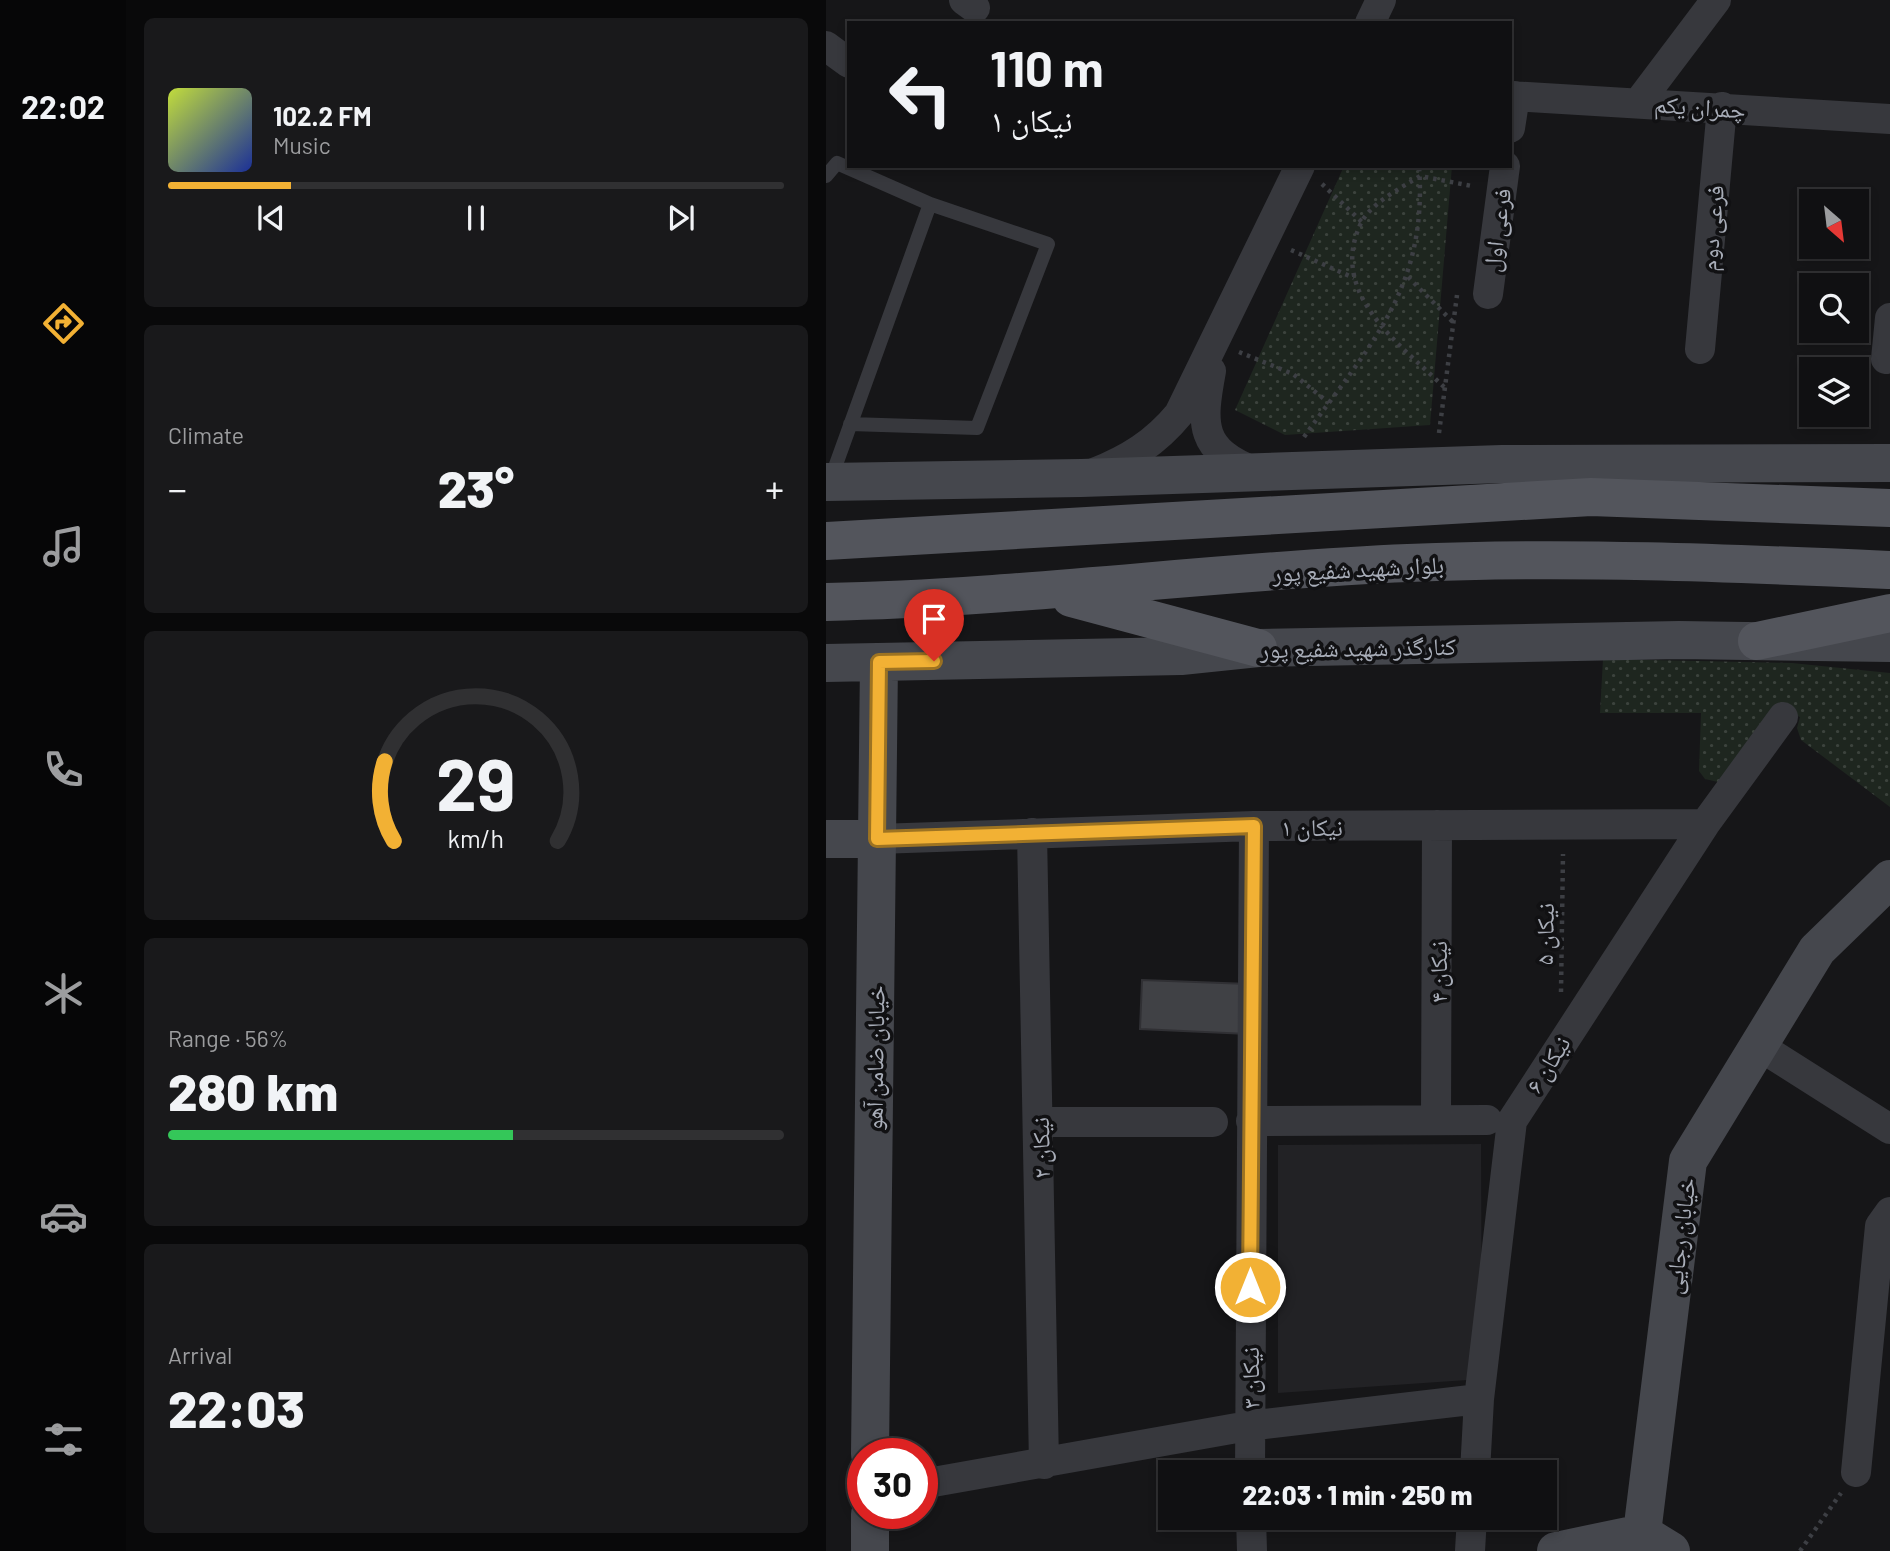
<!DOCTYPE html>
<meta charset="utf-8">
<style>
body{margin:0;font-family:Barlow,"Noto Naskh Arabic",sans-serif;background:#19191b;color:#f1f3f6;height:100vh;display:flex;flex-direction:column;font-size:26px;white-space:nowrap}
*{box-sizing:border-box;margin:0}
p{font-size:23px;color:#9c9d9f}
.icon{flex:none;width:38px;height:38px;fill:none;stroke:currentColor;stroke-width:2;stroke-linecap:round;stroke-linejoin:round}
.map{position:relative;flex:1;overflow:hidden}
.drawer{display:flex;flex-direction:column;gap:18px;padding:18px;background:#09090a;width:700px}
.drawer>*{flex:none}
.hud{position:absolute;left:21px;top:21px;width:665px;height:147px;border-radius:0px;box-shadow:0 4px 10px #0003,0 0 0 2px #303032;background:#101012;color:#f1f3f6;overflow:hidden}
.needle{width:46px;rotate:152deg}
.controls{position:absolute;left:973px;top:189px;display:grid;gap:14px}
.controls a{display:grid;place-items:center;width:70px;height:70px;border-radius:0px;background:#101012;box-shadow:0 4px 10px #0003,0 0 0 2px #303032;font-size:35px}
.speed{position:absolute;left:21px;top:1438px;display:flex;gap:14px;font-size:35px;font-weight:700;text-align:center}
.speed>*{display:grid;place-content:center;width:91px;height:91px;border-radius:50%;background:#101012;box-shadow:0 4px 10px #0003,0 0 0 2px #303032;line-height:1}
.speed .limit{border:10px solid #d22;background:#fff;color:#111}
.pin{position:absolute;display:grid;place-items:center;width:60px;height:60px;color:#fff;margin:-72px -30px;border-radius:50% 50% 50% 0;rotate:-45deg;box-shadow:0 0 7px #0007}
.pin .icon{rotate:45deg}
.me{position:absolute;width:77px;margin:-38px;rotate:0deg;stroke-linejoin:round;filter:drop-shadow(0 0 5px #0008)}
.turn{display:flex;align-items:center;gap:24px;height:147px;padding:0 28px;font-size:32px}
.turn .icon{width:91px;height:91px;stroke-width:2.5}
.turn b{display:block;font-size:49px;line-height:60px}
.big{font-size:52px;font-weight:800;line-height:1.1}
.drawer .widget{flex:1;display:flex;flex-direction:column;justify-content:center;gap:10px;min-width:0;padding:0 24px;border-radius:10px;background:#19191b}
.drawer .dial{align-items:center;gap:0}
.dial svg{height:182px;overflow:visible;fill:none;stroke:#303032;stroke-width:7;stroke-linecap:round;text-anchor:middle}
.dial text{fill:#f1f3f6;stroke:none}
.song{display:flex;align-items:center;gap:21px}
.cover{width:84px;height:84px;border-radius:10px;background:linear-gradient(135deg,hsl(70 70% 55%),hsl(230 70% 35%))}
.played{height:7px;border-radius:4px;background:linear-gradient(90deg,#f2b134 20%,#303032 20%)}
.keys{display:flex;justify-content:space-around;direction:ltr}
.heat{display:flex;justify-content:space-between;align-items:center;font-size:38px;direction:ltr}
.charge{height:10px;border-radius:5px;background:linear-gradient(90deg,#34c759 56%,#303032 0)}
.trip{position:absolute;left:332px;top:1460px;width:399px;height:70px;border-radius:0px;background:#101012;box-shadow:0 4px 10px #0003,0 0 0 2px #303032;font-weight:800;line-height:70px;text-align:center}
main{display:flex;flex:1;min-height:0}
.tab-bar{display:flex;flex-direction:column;width:126px;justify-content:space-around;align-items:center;background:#060607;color:#9c9d9f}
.tab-bar .icon{width:49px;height:49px}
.tab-bar .current{color:#f2b134}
.tab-bar b{font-size:32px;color:#f1f3f6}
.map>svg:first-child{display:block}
.built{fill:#222225}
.park{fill:url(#park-dots)}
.building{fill:#404145;stroke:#303034;stroke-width:2}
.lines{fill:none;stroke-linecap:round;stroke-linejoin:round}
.path{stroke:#3d3f44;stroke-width:4.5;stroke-dasharray:3.5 5;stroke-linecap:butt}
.lane{stroke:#37383d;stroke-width:14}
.street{stroke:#37383d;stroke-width:30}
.secondary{stroke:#45474d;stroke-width:38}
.primary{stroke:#53555c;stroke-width:38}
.route-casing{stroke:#9d7322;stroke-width:18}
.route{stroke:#f2b134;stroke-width:12}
.labels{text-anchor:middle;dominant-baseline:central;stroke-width:7;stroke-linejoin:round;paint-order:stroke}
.street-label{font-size:24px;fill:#a8adb8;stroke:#111113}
</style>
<main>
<nav class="tab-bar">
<b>22:02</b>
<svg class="icon current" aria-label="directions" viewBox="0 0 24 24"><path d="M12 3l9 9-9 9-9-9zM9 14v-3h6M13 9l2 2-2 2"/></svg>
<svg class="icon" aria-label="music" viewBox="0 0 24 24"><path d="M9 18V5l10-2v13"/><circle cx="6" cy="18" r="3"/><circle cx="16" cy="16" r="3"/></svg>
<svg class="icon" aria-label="phone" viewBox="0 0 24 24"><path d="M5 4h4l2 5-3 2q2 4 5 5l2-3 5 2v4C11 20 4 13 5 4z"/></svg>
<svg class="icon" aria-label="climate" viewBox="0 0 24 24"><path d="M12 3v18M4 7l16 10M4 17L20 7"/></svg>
<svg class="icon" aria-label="car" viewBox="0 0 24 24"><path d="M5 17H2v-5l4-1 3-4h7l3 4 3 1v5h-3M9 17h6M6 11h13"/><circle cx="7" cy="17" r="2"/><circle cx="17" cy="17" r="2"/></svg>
<svg class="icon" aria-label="filters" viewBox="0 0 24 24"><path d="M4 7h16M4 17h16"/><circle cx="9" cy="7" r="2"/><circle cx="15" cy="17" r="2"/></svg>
</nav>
<section class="drawer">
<div class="widget">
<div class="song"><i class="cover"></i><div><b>102.2 FM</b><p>Music</p></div></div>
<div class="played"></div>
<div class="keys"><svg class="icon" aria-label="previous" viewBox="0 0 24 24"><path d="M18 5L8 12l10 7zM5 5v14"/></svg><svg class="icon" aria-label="pause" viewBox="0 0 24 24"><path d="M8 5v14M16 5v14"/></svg><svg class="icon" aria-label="next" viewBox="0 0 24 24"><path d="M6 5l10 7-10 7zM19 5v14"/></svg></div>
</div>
<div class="widget"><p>Climate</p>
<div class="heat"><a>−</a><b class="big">23°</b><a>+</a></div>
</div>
<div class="widget dial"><svg viewBox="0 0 100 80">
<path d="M14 69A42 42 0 1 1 86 69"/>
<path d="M14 69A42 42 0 0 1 10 34" stroke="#f2b134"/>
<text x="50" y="56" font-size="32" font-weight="700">29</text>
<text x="50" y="72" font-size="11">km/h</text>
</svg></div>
<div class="widget"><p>Range · 56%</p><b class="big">280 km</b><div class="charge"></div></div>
<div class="widget"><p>Arrival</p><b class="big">22:03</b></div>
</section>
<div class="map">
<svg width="1064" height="1551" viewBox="0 0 1064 1551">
<defs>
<pattern id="park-dots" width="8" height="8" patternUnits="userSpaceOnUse" patternTransform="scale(1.75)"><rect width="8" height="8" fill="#1e261f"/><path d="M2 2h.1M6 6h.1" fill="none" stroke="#3c433d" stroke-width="1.8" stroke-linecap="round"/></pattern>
</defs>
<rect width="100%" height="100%" fill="#161618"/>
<path class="built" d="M655 1144 656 1379 452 1393V1145Z"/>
<path class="park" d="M518 166H626L604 425 459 435 409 410Z
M777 659 966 663 1064 673V807L975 740 971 728 974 717 948 706 939 726 892 782 879 779 873 771 875 713H774Z"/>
<path class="building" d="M316 980 423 984 421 1034 314 1029Z"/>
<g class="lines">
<path class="path" d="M496 184 536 222
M465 250 528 278
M582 277 627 322
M413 352 467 374 503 403
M618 387C574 344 501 294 535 223 545 203 575 188 594 176L646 186
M613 433 631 295
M478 437C544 344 602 289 593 166
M735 992 737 854
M974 1551 1015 1493"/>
<path class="lane" d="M0 176 11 163 104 204 4 481
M24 424 151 428 222 244 104 204"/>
<path class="street" d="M138 0 149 8
M544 23 555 0
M0 46 23 63
M684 96 1064 119
M813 102 890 0
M684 128 689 96
M662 294 679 166
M874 349 896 107
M1060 359 1064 318
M385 371C375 425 373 450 430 472
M268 473C303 459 329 443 353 414L474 166
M206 833 218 1464
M51 839 428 826 879 824
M933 1046 1064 1129
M610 1119 611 825
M425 1121 661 1120
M213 1122H387
M424 1472 428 826
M649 1472 653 1399 686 1121 879 824 957 717
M1030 1472 1054 1226 1064 1212
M96 1484 422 1426 653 1399
M425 1517 426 1551
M644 1551 646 1517"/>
<path class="secondary" d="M0 482 255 478 676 464 1064 463
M0 663 355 656 432 648 853 640 1064 643
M0 839H51
M44 1454 53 662
M44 1514V1551
M816 1533 862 1161 991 950 1064 879
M730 1551 816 1533 845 1551"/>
<path class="primary" d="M0 541 765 497 1064 508
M245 598 432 648
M0 602C195 598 388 571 582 563 743 556 903 563 1064 570
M931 641 1064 613"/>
</g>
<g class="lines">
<g class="route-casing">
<path id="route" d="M108 661 53 662 51 839 428 826 424 1287"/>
</g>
<use href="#route" class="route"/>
</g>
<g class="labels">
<g class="street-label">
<text transform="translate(874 106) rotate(4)">چمران یکم</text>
<text transform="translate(885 228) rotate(-85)">فرعی دوم</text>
<text transform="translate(670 230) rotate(-82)">فرعی اول</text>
<text transform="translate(532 568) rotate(-3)">بلوار شهید شفیع پور</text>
<text transform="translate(532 647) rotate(-1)">کنارگذر شهید شفیع پور</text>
<text x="486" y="826">نیکان ۱</text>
<text transform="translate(718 934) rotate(-89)">نیکان ۵</text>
<text transform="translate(611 972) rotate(-90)">نیکان ۴</text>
<text transform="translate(48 1058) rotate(-89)">خیابان ضامن آهو</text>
<text transform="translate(721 1064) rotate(-58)">نیکان ۶</text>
<text transform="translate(214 1148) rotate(-91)">نیکان ۲</text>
<text transform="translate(853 1236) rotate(-83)">خیابان رجایی</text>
<text transform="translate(423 1378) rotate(-90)">نیکان ۳</text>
</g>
</g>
</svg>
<div class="controls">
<a><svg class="needle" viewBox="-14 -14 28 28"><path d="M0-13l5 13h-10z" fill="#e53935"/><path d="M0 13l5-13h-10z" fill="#9c9d9f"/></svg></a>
<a><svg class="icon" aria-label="search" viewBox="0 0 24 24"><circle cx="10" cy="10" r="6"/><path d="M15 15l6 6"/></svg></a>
<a><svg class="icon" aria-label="layers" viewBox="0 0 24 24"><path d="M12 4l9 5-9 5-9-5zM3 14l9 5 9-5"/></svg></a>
</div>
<div class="speed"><div class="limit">30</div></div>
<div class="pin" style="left:108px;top:661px;background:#d93025"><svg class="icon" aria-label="arrive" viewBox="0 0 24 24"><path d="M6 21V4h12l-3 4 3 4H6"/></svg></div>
<svg class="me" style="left:424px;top:1287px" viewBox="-20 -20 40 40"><circle r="17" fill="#f2b134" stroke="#fff" stroke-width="3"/><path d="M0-11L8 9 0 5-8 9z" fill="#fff"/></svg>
<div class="trip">22:03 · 1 min · 250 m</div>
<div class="hud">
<div class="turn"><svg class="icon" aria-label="left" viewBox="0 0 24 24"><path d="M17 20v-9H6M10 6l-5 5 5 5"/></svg><div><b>110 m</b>نیکان ۱</div></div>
</div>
</div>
</main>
